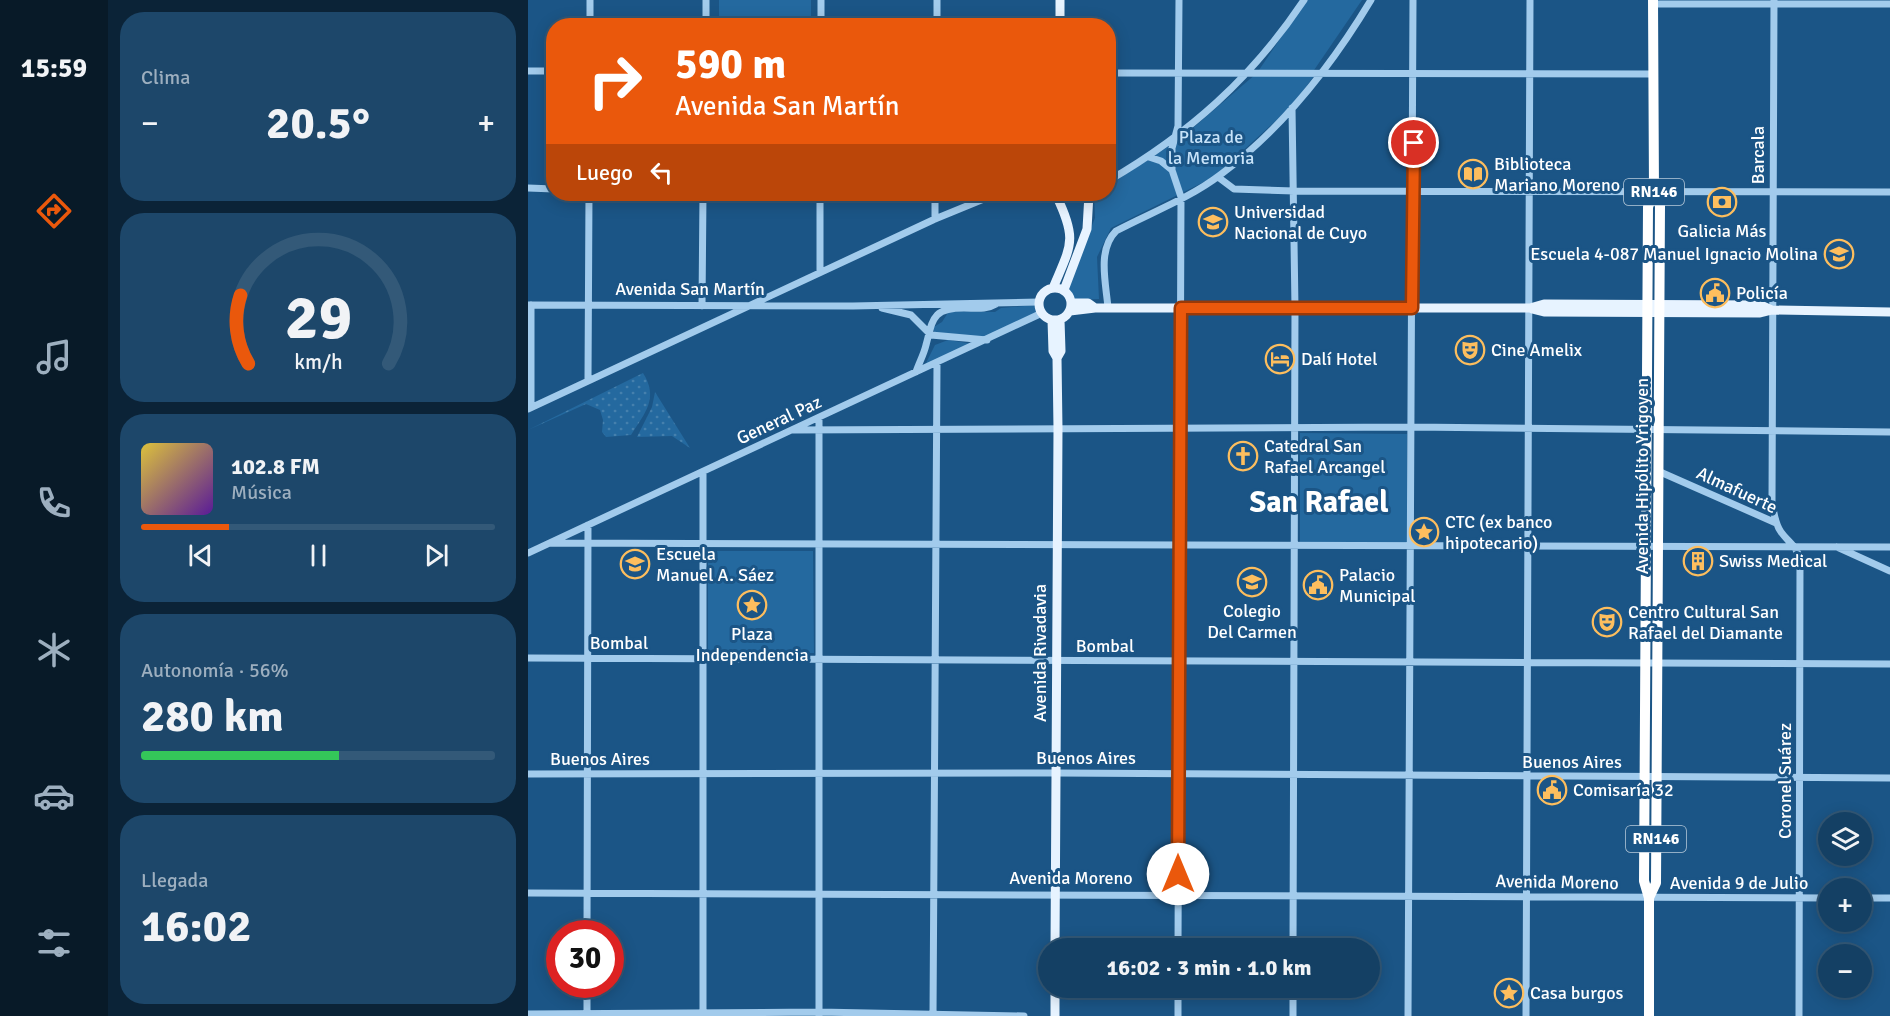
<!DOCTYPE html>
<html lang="es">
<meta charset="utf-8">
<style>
body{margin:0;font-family:Signika,sans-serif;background:#1d476a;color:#f1f3f6;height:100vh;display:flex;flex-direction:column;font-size:22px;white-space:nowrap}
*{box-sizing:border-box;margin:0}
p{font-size:20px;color:#9dafbf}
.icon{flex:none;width:33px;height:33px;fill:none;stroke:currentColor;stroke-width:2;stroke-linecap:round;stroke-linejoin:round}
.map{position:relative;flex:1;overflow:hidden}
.panel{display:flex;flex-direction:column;gap:12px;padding:12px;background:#0b2337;width:420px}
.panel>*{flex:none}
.hud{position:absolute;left:18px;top:18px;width:570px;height:183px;border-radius:24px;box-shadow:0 3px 15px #0003,0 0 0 2px #335978;background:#ea580c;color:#fff;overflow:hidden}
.fabs{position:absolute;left:1290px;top:812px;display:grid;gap:12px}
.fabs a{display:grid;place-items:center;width:54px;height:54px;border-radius:50%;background:#144064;box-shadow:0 3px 15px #0003,0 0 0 2px #335978;font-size:30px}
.speed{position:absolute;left:18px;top:920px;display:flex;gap:12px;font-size:30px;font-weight:700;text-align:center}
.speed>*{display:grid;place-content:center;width:78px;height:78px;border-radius:50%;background:#144064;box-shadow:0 3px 15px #0003,0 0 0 2px #335978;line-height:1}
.speed .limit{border:9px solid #d22;background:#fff;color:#111}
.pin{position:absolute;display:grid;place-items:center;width:51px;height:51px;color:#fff;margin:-26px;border:3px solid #fff;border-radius:50%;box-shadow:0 2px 6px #0007}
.me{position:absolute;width:66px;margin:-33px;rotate:0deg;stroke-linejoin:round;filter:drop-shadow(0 0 4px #0008)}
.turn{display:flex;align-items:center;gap:21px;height:126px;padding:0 30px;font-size:27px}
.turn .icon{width:78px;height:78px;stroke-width:2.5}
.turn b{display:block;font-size:42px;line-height:51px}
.then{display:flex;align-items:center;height:57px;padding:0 30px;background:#0003;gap:12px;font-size:22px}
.big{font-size:45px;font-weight:800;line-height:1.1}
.panel .tile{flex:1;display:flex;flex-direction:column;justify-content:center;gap:9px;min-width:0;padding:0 21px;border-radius:24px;background:#1d476a}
.panel .dial{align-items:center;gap:0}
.dial svg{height:156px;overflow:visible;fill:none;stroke:#335978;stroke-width:7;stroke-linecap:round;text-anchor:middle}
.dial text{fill:#f1f3f6;stroke:none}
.song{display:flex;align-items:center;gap:18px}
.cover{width:72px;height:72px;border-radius:9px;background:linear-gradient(135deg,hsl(50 70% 55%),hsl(270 70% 35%))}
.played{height:6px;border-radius:3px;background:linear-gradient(90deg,#ea580c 25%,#335978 25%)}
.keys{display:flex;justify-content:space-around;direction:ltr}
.heat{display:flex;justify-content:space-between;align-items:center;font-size:33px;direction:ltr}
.charge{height:9px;border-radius:4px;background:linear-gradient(90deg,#34c759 56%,#335978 0)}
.trip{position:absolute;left:510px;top:938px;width:342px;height:60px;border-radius:30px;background:#144064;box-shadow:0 3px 15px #0003,0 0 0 2px #335978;font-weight:800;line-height:60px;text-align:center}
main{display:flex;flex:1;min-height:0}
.tabs{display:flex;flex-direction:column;width:108px;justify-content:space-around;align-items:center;background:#081a28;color:#9dafbf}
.tabs .icon{width:42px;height:42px}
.tabs .current{color:#ea580c}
.tabs b{font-size:27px;color:#f1f3f6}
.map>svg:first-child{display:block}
.grass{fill:url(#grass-dots)}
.park{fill:#24699f}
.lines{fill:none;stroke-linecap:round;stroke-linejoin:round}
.minor{stroke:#a2cbec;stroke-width:7}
.major{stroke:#e7f3ff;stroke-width:9}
.highway{stroke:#fff;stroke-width:10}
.route-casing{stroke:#983908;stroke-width:15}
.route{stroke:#ea580c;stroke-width:10}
.labels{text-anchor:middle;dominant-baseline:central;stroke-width:6;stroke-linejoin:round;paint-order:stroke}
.shield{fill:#1b5586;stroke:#bbccdb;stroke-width:1.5}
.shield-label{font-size:16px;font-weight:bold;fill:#fff}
.park-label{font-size:18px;fill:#c7e3f9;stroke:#1b5586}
.street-label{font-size:18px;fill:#fff;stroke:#1b5586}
.poi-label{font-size:18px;fill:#fff;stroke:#1b5586;text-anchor:start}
.town-label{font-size:30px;font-weight:bold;fill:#fff;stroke:#1b5586}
</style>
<main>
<nav class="tabs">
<b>15:59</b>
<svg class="icon current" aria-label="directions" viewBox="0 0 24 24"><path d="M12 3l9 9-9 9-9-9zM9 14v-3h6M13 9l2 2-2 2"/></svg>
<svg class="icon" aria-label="music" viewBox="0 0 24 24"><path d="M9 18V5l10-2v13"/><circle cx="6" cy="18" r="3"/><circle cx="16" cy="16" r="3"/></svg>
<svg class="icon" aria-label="phone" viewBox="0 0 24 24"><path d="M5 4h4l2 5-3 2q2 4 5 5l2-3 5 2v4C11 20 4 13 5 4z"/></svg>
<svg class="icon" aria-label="climate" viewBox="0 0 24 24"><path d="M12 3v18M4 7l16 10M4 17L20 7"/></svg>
<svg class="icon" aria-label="car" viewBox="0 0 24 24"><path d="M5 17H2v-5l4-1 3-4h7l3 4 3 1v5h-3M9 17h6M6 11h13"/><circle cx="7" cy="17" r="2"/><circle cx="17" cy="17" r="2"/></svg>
<svg class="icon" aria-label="filters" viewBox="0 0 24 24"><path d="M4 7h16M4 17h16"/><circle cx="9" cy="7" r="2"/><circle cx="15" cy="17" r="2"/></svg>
</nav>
<section class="panel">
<div class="tile"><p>Clima</p>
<div class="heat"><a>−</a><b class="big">20.5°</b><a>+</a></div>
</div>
<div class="tile dial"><svg viewBox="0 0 100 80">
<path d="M14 69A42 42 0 1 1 86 69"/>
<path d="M14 69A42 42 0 0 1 10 34" stroke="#ea580c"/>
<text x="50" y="56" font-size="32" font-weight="700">29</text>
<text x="50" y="72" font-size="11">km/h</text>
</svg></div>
<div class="tile">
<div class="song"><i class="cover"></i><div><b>102.8 FM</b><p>Música</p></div></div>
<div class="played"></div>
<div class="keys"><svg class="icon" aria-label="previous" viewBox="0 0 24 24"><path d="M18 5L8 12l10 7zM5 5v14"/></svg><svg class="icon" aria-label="pause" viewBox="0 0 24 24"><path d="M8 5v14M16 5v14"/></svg><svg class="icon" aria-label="next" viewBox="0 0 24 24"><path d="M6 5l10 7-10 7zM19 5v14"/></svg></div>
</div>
<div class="tile"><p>Autonomía · 56%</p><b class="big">280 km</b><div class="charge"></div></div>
<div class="tile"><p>Llegada</p><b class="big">16:02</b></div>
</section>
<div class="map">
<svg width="1362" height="1016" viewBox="0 0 1362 1016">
<defs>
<pattern id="grass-dots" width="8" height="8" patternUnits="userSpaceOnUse" patternTransform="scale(1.5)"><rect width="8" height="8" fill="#24699f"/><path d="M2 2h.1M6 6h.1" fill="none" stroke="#4580ad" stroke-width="1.8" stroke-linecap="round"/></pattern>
</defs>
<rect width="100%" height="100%" fill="#1b5586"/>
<path class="grass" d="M115 373C131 398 117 413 103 435L78 437 74 432 75 420 72 410 58 404 0 430Z
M127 392 162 448 144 436 109 437 124 407Z"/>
<path class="park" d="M191 0H283V25H191Z
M778 0H834L782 76H786L763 107 686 177 583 228 569 257 571 299 545 300 540 286 567 218 566 194H580L581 185 652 139 729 73Z
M508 305 510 313 460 340 407 333 404 328 414 322 421 311 467 312 473 308Z
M420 340 446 344 397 365 407 345Z
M772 433 879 434V545L772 544Z
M180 551H285L286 653H180Z"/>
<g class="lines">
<path class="minor" d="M1246 0 1244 503C1246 513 1247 524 1253 532 1261 543 1269 546 1272 560L1271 1016
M1125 4H1362
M62 26V0
M178 26V0
M293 26V0
M409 26V0
M0 71H26
M580 73 1125 74
M764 108 767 308 765 948
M621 157 633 161 644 170
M690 177 706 189 766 191 1362 192
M580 181C661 134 724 78 776 0
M0 188 26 189
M292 194V272
M407 219V194
M0 305 325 306 511 302
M174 306 175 194
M354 308 383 315 403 335 459 340
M580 308C578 283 569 250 588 231 622 213 662 198 692 175 754 129 804 65 843 0
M388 372C391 363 396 354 398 345 405 319 404 308 436 308 448 308 458 310 468 304
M60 380 61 194
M3 407V305
M0 409 407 219 468 194
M265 430 884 427 1362 432
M1130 471 1248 523
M175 472V1016
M22 543 1362 547
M1309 547 1362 571
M0 553 514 313
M0 658 1362 664
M0 774 528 773 1362 778
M0 893 1300 898
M1334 898H1362
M59 933 60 525
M650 948 653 197 644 170V148L650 126 651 0
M0 1014 291 1012 496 1016
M59 1016V984
M291 1016V418
M405 1016 409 365
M650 1016V987
M765 1016V987
M880 1016 885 0
M998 1016 1002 0"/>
<path class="major" d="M532 26V0
M511 304a16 16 0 1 1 32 0a16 16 0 1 1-32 0Z
M525 288C543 245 550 240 528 195
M536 290 559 229 561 194
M543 303H560L567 308
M1004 309 1016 312 1232 313 1244 310 1362 312
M542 311 567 308H1002L1016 304 1233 305 1244 310
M524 320 525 351 529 358 530 429 527 948
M529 358 533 351 532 320
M527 1016V987"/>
<path class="highway" d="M1125 0 1126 191
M1121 1016V898L1116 881 1120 207 1126 191 1132 206 1128 883 1121 898"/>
</g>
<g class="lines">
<g class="route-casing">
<path id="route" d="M650 874 653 308H884L886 143"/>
</g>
<use href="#route" class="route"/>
</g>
<defs>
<g id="library-ring" transform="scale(1.5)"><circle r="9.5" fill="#1b5586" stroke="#fdbe5e" stroke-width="1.5"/><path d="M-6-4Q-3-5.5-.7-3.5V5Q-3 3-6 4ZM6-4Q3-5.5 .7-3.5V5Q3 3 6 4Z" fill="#fdbe5e"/></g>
<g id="bank-ring" transform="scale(1.5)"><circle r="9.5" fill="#1b5586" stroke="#fdbe5e" stroke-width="1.5"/><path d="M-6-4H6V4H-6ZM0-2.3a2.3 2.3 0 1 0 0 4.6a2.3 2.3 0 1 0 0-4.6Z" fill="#fdbe5e"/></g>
<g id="university-ring" transform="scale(1.5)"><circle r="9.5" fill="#1b5586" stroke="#fdbe5e" stroke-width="1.5"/><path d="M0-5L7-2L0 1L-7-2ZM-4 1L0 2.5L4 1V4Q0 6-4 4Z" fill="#fdbe5e"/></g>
<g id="school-ring" transform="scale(1.5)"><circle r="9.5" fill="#1b5586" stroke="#fdbe5e" stroke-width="1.5"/><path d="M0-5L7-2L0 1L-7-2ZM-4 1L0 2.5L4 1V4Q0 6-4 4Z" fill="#fdbe5e"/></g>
<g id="civic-ring" transform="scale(1.5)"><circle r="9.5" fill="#1b5586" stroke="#fdbe5e" stroke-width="1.5"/><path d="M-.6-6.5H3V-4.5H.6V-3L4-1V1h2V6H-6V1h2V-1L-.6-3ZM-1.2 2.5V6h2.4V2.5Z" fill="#fdbe5e"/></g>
<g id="theatre-ring" transform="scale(1.5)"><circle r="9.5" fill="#1b5586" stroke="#fdbe5e" stroke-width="1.5"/><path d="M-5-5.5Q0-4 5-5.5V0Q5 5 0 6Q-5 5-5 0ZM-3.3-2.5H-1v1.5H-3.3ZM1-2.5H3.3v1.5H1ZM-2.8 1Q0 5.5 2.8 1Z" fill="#fdbe5e"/></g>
<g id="hotel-ring" transform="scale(1.5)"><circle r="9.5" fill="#1b5586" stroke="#fdbe5e" stroke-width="1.5"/><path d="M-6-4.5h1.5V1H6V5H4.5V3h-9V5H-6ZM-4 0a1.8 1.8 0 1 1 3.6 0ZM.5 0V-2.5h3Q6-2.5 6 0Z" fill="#fdbe5e"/></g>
<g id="church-ring" transform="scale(1.5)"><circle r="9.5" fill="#1b5586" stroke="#fdbe5e" stroke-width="1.5"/><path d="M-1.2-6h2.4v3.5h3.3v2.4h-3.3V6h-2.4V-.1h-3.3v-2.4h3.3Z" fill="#fdbe5e"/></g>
<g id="sight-ring" transform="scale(1.5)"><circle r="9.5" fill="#1b5586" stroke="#fdbe5e" stroke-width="1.5"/><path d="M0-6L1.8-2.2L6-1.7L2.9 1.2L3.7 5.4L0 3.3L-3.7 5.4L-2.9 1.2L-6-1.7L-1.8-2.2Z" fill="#fdbe5e"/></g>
<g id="building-ring" transform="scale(1.5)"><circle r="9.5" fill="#1b5586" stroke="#fdbe5e" stroke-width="1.5"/><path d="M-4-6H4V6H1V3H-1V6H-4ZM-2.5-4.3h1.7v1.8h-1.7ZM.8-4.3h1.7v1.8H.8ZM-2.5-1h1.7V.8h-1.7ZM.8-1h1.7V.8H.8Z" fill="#fdbe5e"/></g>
</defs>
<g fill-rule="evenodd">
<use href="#library-ring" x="945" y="174"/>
<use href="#bank-ring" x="1194" y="202"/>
<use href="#university-ring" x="685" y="222"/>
<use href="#school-ring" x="1311" y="254"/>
<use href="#civic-ring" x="1187" y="293"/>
<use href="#theatre-ring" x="942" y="350"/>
<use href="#hotel-ring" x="752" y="359"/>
<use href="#church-ring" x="715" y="456"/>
<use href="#sight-ring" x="896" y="532"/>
<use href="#building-ring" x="1170" y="561"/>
<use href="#school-ring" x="107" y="564"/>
<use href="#school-ring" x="724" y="582"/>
<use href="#civic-ring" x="790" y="585"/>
<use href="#sight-ring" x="224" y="605"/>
<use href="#theatre-ring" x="1079" y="622"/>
<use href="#civic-ring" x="1024" y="790"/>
<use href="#sight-ring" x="981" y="993"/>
</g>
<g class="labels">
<g class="shield">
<rect x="1096" y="179" width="60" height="26" rx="4.5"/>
<rect x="1098" y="826" width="60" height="26" rx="4.5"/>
</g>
<g class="shield-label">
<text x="1126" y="192">RN146</text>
<text x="1128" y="839">RN146</text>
</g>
<g class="park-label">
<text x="683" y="137">Plaza de<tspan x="683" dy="21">la Memoria</tspan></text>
</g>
<g class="street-label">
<text transform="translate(1230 155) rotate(-90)">Barcala</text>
<text x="162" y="289">Avenida San Martín</text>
<text transform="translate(251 420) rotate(-25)">General Paz</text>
<text transform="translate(1114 476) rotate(-90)">Avenida Hipólito Yrigoyen</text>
<text transform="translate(1209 490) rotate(25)">Almafuerte</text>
<text x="91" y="643">Bombal</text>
<text x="577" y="646">Bombal</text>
<text transform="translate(512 653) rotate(-90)">Avenida Rivadavia</text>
<text x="558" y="758">Buenos Aires</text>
<text x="72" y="759">Buenos Aires</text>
<text x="1044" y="762">Buenos Aires</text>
<text transform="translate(1257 781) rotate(-90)">Coronel Suárez</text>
<text x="543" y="878">Avenida Moreno</text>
<text transform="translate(1029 882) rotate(1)">Avenida Moreno</text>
<text x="1211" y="883">Avenida 9 de Julio</text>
</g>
<g class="poi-label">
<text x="966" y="164">Biblioteca<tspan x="966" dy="21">Mariano Moreno</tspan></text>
<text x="706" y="212">Universidad<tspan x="706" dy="21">Nacional de Cuyo</tspan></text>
<text x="1194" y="231" text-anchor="middle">Galicia Más</text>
<text x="1290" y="254" text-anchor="end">Escuela 4-087 Manuel Ignacio Molina</text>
<text x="1208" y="293">Policía</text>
<text x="963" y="350">Cine Amelix</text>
<text x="773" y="359">Dalí Hotel</text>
<text x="736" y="446">Catedral San<tspan x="736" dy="21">Rafael Arcangel</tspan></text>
<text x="917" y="522">CTC (ex banco<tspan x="917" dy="21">hipotecario)</tspan></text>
<text x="128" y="554">Escuela<tspan x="128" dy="21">Manuel A. Sáez</tspan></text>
<text x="1191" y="561">Swiss Medical</text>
<text x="811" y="575">Palacio<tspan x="811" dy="21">Municipal</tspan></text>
<text x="724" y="611" text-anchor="middle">Colegio<tspan x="724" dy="21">Del Carmen</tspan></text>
<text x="1100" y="612">Centro Cultural San<tspan x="1100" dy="21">Rafael del Diamante</tspan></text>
<text x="224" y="634" text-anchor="middle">Plaza<tspan x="224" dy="21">Independencia</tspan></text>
<text x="1045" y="790">Comisaría 32</text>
<text x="1002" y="993">Casa burgos</text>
</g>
<g class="town-label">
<text x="791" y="502">San Rafael</text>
</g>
</g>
</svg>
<div class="fabs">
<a><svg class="icon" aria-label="layers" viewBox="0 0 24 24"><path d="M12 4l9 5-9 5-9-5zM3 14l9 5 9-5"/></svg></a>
<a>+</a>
<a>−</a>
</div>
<div class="speed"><div class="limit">30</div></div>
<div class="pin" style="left:886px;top:143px;background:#d93025"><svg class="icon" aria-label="arrive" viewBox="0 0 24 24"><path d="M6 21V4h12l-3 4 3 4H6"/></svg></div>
<svg class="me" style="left:650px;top:874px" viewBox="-20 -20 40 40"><circle r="19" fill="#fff"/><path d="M0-13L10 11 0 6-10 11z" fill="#ea580c"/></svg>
<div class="trip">16:02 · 3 min · 1.0 km</div>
<div class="hud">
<div class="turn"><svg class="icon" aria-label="right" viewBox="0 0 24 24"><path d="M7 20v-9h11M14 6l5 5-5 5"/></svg><div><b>590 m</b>Avenida San Martín</div></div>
<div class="then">Luego<svg class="icon" aria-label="left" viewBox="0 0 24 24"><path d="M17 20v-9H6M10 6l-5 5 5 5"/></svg></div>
</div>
</div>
</main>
